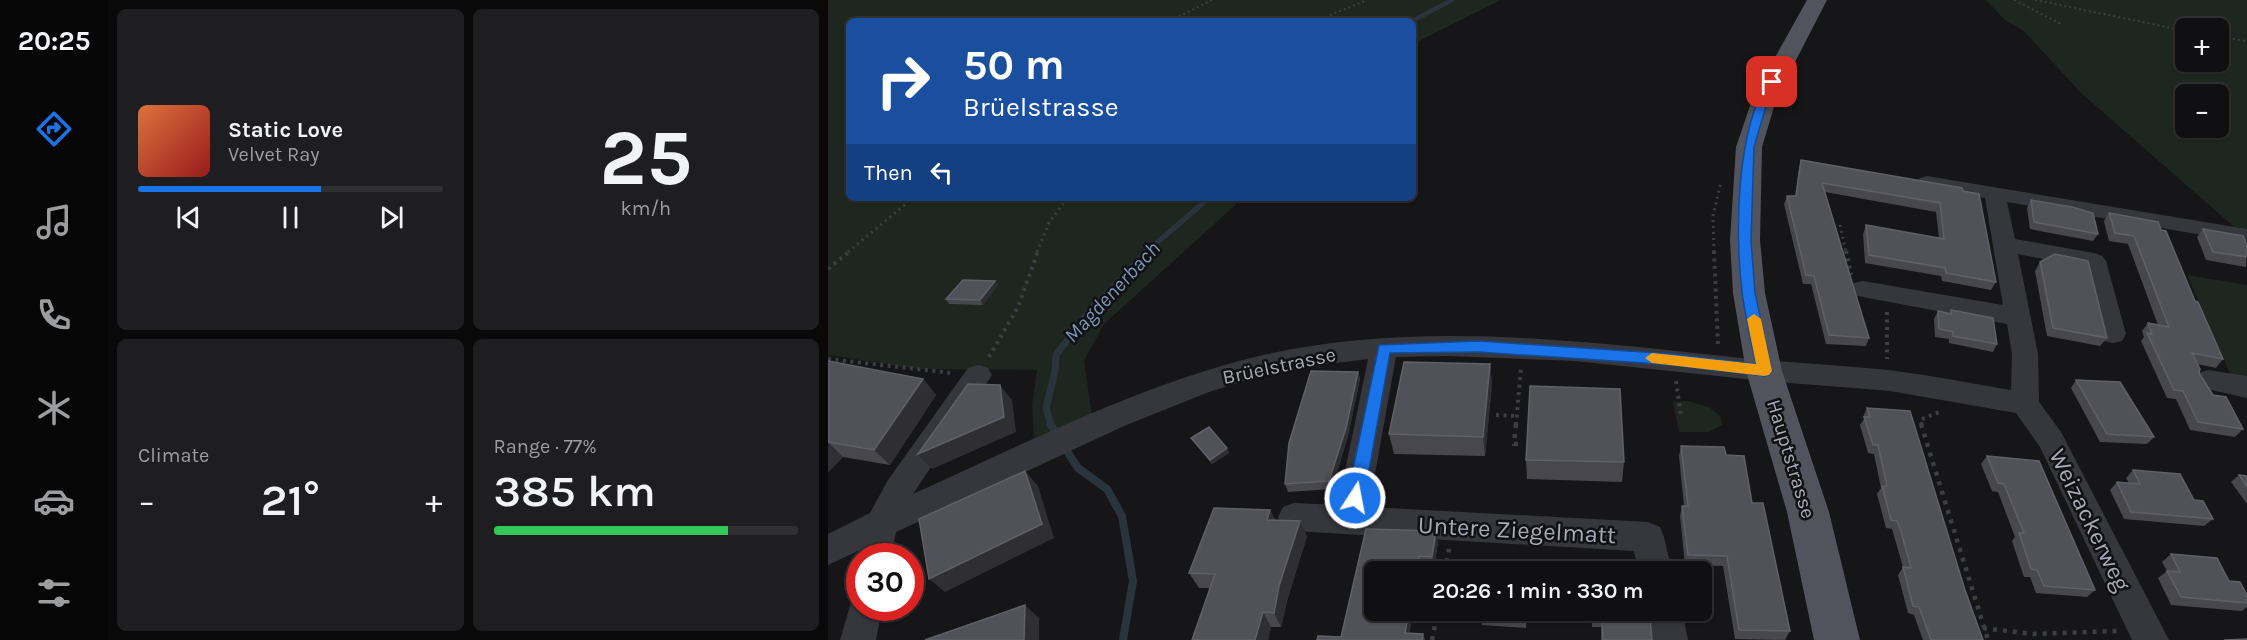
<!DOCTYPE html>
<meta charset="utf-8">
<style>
body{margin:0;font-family:Karla,sans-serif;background:#1e1e20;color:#f1f3f6;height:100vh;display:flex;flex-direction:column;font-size:22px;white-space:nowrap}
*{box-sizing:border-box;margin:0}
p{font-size:20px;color:#9c9d9f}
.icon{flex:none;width:33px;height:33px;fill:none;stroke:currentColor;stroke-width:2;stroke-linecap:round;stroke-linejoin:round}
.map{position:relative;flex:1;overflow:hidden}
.sheet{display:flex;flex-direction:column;gap:9px;padding:9px;background:#09090a;width:720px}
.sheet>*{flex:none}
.hud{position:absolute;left:18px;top:18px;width:570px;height:183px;border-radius:9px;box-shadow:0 2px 4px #0004,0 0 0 2px #303032;background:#1a4fa0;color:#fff;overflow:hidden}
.buttons{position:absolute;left:1347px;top:18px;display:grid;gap:12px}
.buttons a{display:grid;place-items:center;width:54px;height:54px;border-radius:9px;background:#101012;box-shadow:0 2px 4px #0004,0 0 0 2px #303032;font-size:30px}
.speed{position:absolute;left:18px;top:543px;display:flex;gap:12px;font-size:30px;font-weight:700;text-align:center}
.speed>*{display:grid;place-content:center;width:78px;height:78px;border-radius:50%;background:#101012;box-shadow:0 2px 4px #0004,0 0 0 2px #303032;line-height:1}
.speed .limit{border:9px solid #d22;background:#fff;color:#111}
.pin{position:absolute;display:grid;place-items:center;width:51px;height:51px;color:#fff;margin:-26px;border-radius:12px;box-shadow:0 3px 9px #0006}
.me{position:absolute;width:66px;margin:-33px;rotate:11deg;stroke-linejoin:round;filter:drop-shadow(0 0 4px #0008)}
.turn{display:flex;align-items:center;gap:21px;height:126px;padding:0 18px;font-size:27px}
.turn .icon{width:78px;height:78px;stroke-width:2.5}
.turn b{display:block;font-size:42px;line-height:51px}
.then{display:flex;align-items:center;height:57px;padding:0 18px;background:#0003;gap:12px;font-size:22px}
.big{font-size:45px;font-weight:600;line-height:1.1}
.sheet .widget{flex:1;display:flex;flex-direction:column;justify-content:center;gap:9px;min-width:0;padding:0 21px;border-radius:9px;background:#1e1e20}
.sheet .dial{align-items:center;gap:0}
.dial b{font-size:78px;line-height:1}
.song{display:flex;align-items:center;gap:18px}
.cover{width:72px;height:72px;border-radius:9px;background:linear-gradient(135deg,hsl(20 70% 55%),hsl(0 70% 35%))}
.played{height:6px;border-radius:3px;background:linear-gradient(90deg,#1a73e8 60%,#303032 60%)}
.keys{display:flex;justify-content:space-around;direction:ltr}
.heat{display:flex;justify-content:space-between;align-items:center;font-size:33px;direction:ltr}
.charge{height:9px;border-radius:4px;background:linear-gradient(90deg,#34c759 77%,#303032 0)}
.sheet .tiles{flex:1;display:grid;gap:9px;grid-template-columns:repeat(2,1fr)}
.trip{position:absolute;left:536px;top:561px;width:348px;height:60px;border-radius:9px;background:#101012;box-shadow:0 2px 4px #0004,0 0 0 2px #303032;font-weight:600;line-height:60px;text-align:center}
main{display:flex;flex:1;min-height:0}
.dock{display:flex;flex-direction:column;width:108px;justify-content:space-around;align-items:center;background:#060607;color:#9c9d9f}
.dock .icon{width:42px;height:42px}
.dock .selected{color:#1a73e8}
.dock b{font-size:27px;color:#f1f3f6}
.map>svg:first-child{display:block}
.green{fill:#1d271f;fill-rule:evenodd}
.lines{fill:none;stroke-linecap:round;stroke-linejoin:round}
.stream-far3{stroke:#2a343d;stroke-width:4.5}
.stream-far2{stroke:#2a343d;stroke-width:5}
.stream-far1{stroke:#2a343d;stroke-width:7}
.stream{stroke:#2a343d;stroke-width:8}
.path-far3{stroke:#3c3e45;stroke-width:2;stroke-dasharray:2 3;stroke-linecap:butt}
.path-far2{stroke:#3c3e45;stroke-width:3;stroke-dasharray:2 4;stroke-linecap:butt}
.path-far1{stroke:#3c3e45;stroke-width:4;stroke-dasharray:3 4.5;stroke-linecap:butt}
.path{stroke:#3c3e45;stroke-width:4.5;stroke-dasharray:4 6;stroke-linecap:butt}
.minor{fill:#36373d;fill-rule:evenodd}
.major{fill:#52545d;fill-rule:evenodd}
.wall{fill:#47474d}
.shaded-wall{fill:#2f2f33}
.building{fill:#515259;stroke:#5f6068;stroke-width:1.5}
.route{fill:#1a73e8;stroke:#114b97;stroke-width:1.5}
.slow{fill:#f59e0b}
.labels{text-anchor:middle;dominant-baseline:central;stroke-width:5;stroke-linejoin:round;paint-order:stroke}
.street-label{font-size:20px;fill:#a6abb9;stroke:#111113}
.water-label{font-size:21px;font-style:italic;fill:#7a97b8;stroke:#111113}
.near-street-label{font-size:24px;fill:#a6abb9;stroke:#111113}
</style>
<main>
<nav class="dock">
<b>20:25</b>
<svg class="icon selected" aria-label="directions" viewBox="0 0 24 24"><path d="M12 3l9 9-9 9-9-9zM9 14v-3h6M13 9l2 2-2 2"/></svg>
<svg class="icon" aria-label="music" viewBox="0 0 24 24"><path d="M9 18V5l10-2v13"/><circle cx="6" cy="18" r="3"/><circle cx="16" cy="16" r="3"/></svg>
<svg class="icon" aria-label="phone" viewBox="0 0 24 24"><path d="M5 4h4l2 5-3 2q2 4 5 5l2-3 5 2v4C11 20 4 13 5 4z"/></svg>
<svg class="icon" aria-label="climate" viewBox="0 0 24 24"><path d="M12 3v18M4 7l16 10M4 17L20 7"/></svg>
<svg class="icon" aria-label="car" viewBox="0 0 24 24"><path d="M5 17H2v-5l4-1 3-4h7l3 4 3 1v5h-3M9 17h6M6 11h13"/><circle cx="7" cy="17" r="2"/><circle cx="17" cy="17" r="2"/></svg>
<svg class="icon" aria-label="filters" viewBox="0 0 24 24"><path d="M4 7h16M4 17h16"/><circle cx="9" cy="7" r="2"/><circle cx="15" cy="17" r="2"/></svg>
</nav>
<section class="sheet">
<div class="tiles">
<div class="widget">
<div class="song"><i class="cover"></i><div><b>Static Love</b><p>Velvet Ray</p></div></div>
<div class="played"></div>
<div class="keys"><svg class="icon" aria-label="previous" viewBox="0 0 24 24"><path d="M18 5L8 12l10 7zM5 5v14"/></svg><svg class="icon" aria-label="pause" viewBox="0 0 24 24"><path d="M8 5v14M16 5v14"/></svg><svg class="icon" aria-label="next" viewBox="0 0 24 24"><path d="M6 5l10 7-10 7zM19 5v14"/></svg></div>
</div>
<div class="widget dial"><b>25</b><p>km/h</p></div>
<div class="widget"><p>Climate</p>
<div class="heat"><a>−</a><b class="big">21°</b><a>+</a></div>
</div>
<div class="widget"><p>Range · 77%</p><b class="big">385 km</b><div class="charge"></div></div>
</div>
</section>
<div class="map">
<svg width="1419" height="640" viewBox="0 0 1419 640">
<rect width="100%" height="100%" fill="#161618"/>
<path class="green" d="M0 0H673L585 44V21H21V198H415L276 324 256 361 264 415 206 438 204 405 209 370 90 369 0 355Z
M1158 0H1419V241L1411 231 1252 92 1196 31 1177 20ZM1358 28H1390V62H1358ZM1358 94H1390V128H1358Z
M1359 275 1419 285V382L1405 380Z
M859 401 881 407 892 416 894 425 880 432H851L845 402Z"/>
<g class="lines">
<path class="stream-far3" d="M584 21 624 0"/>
<path class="stream-far2" d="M318 252 381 198"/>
<path class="stream-far1" d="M223 425 218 408 227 372 228 355 259 314 320 251"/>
<path class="stream" d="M222 424 230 436
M235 445 250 468 279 489 294 516 305 581 295 640"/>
<path class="path-far3" d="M1186 0 1233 24
M1207 0 1358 31
M342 21 384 0
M488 21 539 0
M1390 37 1419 41"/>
<path class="path-far2" d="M1012 225 1018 252
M20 252 85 198
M209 252 221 223 239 198
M886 252 885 216 893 182"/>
<path class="path-far1" d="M886 251 890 345
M1018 251 1023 275
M0 269 22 251
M1059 312V359
M161 357 190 307 210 251
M0 359 124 373
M848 381 853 416
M668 415 689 416
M688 425 693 368
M1094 425 1092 420 1111 412"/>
<path class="path" d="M688 424 686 444H694
M1093 424 1160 640
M617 572 621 549
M1155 628 1205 634 1289 631
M604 640 610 610"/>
<path class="minor" d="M1099 176 1419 229V241L1416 242 1179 202 1187 239 1266 253 1274 256 1278 261 1298 334 1294 341 1285 343 1276 341 1272 334 1256 267 1190 254 1210 354 1211 402 1233 432 1341 640H1304L1212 447 1188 413 1062 391 937 381 747 361 619 356 568 357 541 507 820 522 832 527 836 537 844 572H810L806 551 466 531 455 527 450 517 455 507 466 503 510 505 540 359 492 365 429 377 381 392 296 426 68 532 63 556H32V558V550L0 565V534L42 513 60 480 140 368 150 365 160 368 164 375 85 494C194 445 311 385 427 357 586 319 753 341 913 358 962 363 1011 365 1060 370 1101 375 1142 383 1183 390L1184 354 1179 324 1035 297 1026 295 1023 289 1026 283 1035 281 1175 305 1157 198 1092 186 1089 182 1092 178Z
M1380 370 1419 376V398L1370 387 1366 380 1370 373Z
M32 593V608H54L48 640H12L25 596Z
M819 610H854L860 640H824Z"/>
<path class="major" d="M979 0H999L949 97 934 147 932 240 937 293 954 371 1001 512 1032 640H986L959 512 918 371 905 293 902 240 908 147 925 97Z"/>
</g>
<path class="wall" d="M973 160 1135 191 1168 282 1163 290 1114 281 1113 276 1037 263 1035 234 1038 225 1111 238 1108 212 997 192 1041 338 1038 346 998 344 983 284H975L956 204 959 196H967L971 168Z
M1203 200 1270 234 1265 241 1202 229 1199 208Z
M1281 213 1333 230 1395 359 1388 368 1369 364 1371 373 1385 395 1415 429 1407 437 1362 430 1348 399 1339 398 1313 341 1316 337 1314 331 1320 323 1330 325 1300 244 1281 241 1276 221Z
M1375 229 1419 245 1418 267 1378 260 1369 237Z
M1212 262 1279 338 1272 346 1219 336 1207 271Z
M167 281 170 285 155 305 121 304 118 299Z
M1123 310 1169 344 1165 352 1121 343V339L1107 337 1106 319 1110 311 1121 313Z
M0 361 95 379 108 395 62 465 15 457 0 472Z
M662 364 664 384 657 456 566 454 561 434Z
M530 372 532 379 520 436 504 489 460 492 457 484Z
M1248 380 1326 437 1319 444 1272 442 1243 388Z
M1039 408 1137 590 1155 640H1095L1086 615 1080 613 1070 575 1075 567 1064 529 1058 528 1049 494 1053 488 1046 454 1040 453 1032 425 1036 419 1035 417Z
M363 438 401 453 384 464 366 442Z
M853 446 898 455 924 503 962 631 957 640 907 639 895 566 857 565 852 516 854 506H856L851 456Z
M1159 456 1267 590 1259 597 1208 593 1202 577H1196L1184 541 1187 537 1170 492 1164 491 1153 464Z
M698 460 796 462 794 482 699 479Z
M1305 470 1366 500 1385 519 1376 526 1296 519 1282 490 1289 482 1301 483 1298 478Z
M1411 475 1419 476V504L1403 482Z
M442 510 447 520 479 536 459 601 453 627H443L440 640H364L382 588H371L361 573Z
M538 529 610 542 606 568 593 567V572H546V610H586L581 633 595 634 597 640H489L513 637Z
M1343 554 1401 581 1419 595V607L1414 611 1343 605 1330 578 1339 571 1334 562Z
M654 610H704V613H699L698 628 654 625 653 618Z
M763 610H813L814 617 824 640H773V627H764Z"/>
<path class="shaded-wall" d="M167 281 170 285 155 305 152 300Z
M662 364 664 384 657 456 655 437Z
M530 372 532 379 520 436 504 489 501 481Z
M95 379 108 395 62 465 46 450Z
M172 385 184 400 188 432 104 469 90 454Z
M0 442 15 457 0 472Z
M399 448 401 453 384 464 382 460Z
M197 471 210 486 226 538 117 592 101 579Z
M442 510 449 526 439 520Z
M472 521 479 536 459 601 453 627 446 613 451 586Z
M608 531 610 542 606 568 604 557Z
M591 556 593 567V572H588Z
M197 605 211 618V640H196Z
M581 610H586L580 640 577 633Z
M435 612 443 627 440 640H427Z"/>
<path class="building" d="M973 160 1134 188 1135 191 1151 194 1168 282 1118 273 1117 268 1041 255 1038 225 1116 239 1112 203 994 183 1041 338 1001 335 986 276 978 275 959 196H968Z
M1203 200 1244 207 1265 213 1270 234 1206 222Z
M1281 213 1330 222 1333 230 1338 231 1367 301 1370 302 1395 359 1364 353 1372 369 1371 373 1385 395 1398 397 1415 429 1370 422 1355 391 1346 390 1319 333 1324 334 1320 323 1341 327 1306 236 1287 233Z
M1375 229 1415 236 1419 245V257L1385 252Z
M1227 254 1260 261 1279 338 1225 328 1212 262Z
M135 280 167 281 152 300 118 299Z
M1123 310 1165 318 1169 344 1125 336V332L1111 329 1110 311 1123 314Z
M0 361 95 379 46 450 0 442Z
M576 362 662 364 655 437 561 434Z
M483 371 530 372 518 428 501 481 457 484 461 443Z
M1248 380 1292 382 1326 437 1279 434Z
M140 384 172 385 176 417 90 454Z
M702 386 792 389 796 462 698 460Z
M1039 408 1082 411 1137 590 1155 640H1103L1091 607 1085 606 1075 567 1083 568 1073 531 1069 521 1063 520 1054 486H1059L1050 445H1045L1036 417H1042Z
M381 427 399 448 382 460 363 438Z
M853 446 896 447 898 455 916 456 924 503H935L962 631 911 630 899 556 860 555 854 506H860Z
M1159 456 1211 461 1267 590 1216 586 1209 570 1203 569 1191 533H1196L1176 484 1170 483Z
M1305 470 1352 474 1366 500 1375 501 1385 519 1303 512 1289 482 1312 484Z
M197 471 214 524 101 579 91 519Z
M1411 475 1419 476V487Z
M386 508 442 510 439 520 472 521 451 586 446 613 435 612 427 640H364L387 574 361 573Z
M538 529 608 531 604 557 591 556 588 572H546V610H581L577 633 595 634 594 640H489L490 636 513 637Z
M1343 554 1389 558 1401 581 1412 582 1419 595V603L1353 597 1339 571 1352 572Z
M670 564 706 566V572H669Z
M807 564 808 572H762V565Z
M197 605 196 640H97Z
M654 610H698V620L653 618Z
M765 610H813L814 617H822L824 640H775L774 618H765Z
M1419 639V640H1396Z"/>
<path class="route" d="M940 80 949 82 941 96 926 147 923 240 927 293 944 371 941 375 936 376 845 365 650 352 562 353 536 498 533 503 527 505 521 503 519 498 551 345 650 341 845 354 928 364C923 340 917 316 914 292 907 229 908 134 940 80Z"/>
<path class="slow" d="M926 314 933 319 944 371 941 375 936 376 824 363 817 358 824 353 928 364 919 319Z"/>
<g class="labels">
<g class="street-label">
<text transform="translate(451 366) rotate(-12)">Brüelstrasse</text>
<text transform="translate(963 459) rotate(73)">Hauptstrasse</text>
</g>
<g class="water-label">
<text transform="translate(284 292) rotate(-47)">Magdenerbach</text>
</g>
<g class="near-street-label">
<text transform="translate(1262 520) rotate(64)">Weizackerweg</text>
<text transform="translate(689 530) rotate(3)">Untere Ziegelmatt</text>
</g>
</g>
</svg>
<div class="buttons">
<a>+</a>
<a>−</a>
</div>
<div class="speed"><div class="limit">30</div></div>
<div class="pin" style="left:944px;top:82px;background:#d93025"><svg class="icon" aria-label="arrive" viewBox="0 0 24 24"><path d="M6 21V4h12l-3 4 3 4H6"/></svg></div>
<svg class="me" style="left:527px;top:498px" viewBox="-20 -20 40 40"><circle r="17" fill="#1a73e8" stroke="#fff" stroke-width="3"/><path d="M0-11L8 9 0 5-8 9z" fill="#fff"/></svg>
<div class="trip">20:26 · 1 min · 330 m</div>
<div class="hud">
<div class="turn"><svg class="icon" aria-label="right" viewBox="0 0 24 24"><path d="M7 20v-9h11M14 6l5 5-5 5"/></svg><div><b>50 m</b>Brüelstrasse</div></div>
<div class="then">Then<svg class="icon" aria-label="left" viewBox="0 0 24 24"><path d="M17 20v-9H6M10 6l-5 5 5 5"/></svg></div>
</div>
</div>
</main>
